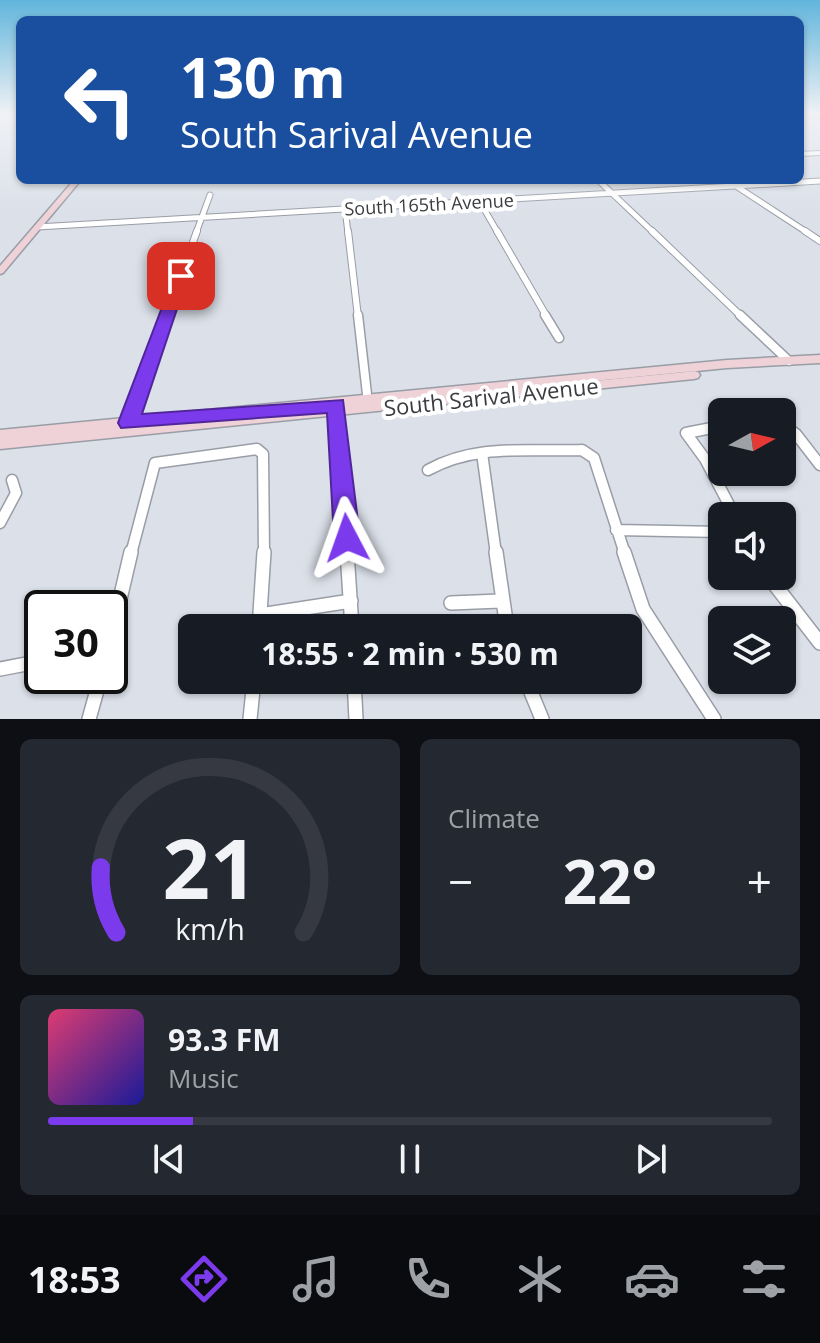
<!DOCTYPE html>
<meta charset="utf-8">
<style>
body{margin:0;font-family:"Open Sans",sans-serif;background:#242831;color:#f1f3f6;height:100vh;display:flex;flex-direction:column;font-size:30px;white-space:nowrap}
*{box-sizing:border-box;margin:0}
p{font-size:26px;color:#9ea1a6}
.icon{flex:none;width:44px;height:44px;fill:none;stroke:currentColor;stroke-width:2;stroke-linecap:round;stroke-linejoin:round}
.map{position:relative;height:719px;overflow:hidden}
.sheet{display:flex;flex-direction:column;gap:20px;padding:20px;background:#0d0f14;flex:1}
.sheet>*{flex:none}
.guide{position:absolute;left:16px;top:16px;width:788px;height:168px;border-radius:12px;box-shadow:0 2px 6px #0004;background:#1a4fa0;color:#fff;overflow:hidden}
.needle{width:52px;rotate:82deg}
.buttons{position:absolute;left:708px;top:398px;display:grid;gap:16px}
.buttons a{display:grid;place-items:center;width:88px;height:88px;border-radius:12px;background:#171b24;box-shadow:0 2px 6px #0004;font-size:40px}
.speed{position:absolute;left:24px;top:590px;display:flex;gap:16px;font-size:40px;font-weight:700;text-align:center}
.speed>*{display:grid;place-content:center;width:104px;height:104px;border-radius:50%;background:#171b24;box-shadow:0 2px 6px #0004;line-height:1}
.speed .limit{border:4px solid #111;border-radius:12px;background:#fff;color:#111}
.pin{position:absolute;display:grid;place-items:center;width:68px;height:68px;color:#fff;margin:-34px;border-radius:16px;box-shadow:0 4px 12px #0006}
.me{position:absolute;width:88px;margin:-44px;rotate:356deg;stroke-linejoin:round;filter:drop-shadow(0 0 6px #0008)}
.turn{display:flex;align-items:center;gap:28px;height:168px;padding:0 32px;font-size:36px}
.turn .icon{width:104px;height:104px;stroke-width:2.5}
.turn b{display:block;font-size:56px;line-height:68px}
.big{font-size:60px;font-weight:700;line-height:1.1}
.sheet .tile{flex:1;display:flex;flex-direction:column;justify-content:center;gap:12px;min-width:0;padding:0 28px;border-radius:12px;background:#242831}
.sheet .dial{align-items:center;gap:0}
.dial svg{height:208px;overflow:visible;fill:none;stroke:#363941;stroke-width:7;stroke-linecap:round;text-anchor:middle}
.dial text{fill:#f1f3f6;stroke:none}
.song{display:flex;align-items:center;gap:24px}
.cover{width:96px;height:96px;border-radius:12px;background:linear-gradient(135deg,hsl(340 70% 55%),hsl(240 70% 35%))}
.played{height:8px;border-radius:4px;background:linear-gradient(90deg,#7c3aed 20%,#363941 20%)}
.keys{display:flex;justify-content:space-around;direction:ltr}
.heat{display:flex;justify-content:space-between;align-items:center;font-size:44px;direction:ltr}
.sheet .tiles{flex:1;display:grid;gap:20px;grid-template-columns:1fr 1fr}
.tile:last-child{grid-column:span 2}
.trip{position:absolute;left:178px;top:614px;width:464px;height:80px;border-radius:12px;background:#171b24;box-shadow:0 2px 6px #0004;font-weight:700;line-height:80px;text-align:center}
.dock{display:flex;height:128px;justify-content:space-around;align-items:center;background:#090b0e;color:#9ea1a6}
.dock .icon{width:56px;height:56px}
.dock .selected{color:#7c3aed}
.dock b{font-size:36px;color:#f1f3f6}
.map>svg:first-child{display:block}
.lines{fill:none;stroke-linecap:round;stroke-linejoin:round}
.street-far5-casing{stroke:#999da6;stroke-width:6}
.street-far4-casing{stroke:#999da6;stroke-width:7}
.street-far3-casing{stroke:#999da6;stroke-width:8}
.street-far2-casing{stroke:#999da6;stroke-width:11}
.street-far1-casing{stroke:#999da6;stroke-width:13}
.street-casing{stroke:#999da6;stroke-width:16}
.secondary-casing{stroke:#999da6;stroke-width:3}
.street-far5{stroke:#fff;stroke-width:4}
.street-far4{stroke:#fff;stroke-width:5}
.street-far3{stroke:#fff;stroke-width:6}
.street-far2{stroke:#fff;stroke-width:8}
.street-far1{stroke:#fff;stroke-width:10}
.street{stroke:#fff;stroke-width:13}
.secondary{fill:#eed2d8;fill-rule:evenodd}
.route{fill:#7c3aed;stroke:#51269a;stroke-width:2}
.labels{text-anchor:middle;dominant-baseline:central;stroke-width:8;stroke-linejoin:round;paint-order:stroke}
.far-street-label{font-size:18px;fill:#3a3c3f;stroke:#fff}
.street-label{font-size:22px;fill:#3a3c3f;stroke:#fff}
</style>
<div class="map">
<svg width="820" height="719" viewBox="0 0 820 719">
<rect width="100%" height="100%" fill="#dbe0e9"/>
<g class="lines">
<g class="street-far5-casing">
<path id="street-far5" d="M813 114 820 116
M800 154 820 153"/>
</g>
<g class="street-far4-casing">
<path id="street-far4" d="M598 180 654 233
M736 186 808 233
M480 202 498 233
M345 209 348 233
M37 227 820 181
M196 233 210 195"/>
</g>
<g class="street-far3-casing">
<path id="street-far3" d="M348 231 358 317
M497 231 547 317
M652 231 742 317
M805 231 820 241
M166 317 197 231"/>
</g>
<g class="street-far2-casing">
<path id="street-far2" d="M358 315 368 403
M545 315 559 338
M740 315 789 361
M337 406 338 422
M129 422 167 315"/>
</g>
<g class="street-far1-casing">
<path id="street-far1" d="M338 420 347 554
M128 423 129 420
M782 424 796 434 820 465
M722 426 686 433 705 459 735 516
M482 453 496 554
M428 470C476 443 529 452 582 450L594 458 625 554
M0 523 16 493 12 480
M616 530 722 532
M131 554 155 463 257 449 263 454 264 554"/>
</g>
<g class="street-casing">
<path id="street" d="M347 552 352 628
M496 552 507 628
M624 552 643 609 714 719
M768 576 820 643
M451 603 500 601
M260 615 351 601
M259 628 264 552
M110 642 131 552
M0 669 42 661
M354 680 356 719
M526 680 542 719
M89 719 101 676
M250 719 254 680"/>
</g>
<g class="secondary-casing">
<path id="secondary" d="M74 180H81L3 273 0 274V266Z
M820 355V363L727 368 494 391 694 371 698 372 700 375 698 378 694 379 0 449V430L727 360Z"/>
</g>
<use href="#street-far5" class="street-far5"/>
<use href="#street-far4" class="street-far4"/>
<use href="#street-far3" class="street-far3"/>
<use href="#street-far2" class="street-far2"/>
<use href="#street-far1" class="street-far1"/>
<use href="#street" class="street"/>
<use href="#secondary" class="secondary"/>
</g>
<linearGradient id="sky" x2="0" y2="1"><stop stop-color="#61b5dc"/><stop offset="0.53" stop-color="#eff1f5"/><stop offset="1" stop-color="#eff1f5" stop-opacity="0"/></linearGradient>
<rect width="820" height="214" fill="url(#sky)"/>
<path class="route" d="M181 272 188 276 142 414 343 400 360 538 356 546 347 549 338 546 334 538 327 413 121 428 118 423 174 276Z"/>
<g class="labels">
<g class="far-street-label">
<text transform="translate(429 204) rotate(-3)">South 165th Avenue</text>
</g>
<g class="street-label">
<text transform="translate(491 396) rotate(-6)">South Sarival Avenue</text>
</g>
</g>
</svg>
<div class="buttons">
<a><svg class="needle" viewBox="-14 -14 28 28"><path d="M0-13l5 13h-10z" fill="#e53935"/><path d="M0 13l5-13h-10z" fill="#9ea1a6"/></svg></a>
<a><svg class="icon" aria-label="sound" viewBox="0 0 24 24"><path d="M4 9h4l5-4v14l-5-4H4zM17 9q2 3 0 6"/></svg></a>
<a><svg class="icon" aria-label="layers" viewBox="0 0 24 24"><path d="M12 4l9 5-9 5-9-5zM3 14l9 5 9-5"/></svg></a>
</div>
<div class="speed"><div class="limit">30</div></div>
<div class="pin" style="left:181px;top:276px;background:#d93025"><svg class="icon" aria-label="arrive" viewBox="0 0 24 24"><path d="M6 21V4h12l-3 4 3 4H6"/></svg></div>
<svg class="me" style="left:347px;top:538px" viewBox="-20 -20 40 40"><path d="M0-17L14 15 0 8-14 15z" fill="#7c3aed" stroke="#fff" stroke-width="4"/></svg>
<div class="trip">18:55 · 2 min · 530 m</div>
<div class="guide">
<div class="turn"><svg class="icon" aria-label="left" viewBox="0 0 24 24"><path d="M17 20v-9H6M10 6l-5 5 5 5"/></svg><div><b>130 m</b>South Sarival Avenue</div></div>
</div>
</div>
<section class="sheet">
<div class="tiles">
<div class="tile dial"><svg viewBox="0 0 100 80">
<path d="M14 69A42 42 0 1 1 86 69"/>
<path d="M14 69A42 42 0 0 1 8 44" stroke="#7c3aed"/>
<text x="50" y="56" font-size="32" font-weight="700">21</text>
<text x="50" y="72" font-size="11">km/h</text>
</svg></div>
<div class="tile"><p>Climate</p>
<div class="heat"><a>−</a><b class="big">22°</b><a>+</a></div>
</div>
<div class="tile">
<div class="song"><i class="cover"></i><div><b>93.3 FM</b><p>Music</p></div></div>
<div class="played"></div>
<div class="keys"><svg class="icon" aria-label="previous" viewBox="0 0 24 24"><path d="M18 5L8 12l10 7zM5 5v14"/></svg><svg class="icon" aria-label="pause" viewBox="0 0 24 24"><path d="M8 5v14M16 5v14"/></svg><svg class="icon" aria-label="next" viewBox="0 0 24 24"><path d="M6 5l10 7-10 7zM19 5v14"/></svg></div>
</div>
</div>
</section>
<nav class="dock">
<b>18:53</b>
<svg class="icon selected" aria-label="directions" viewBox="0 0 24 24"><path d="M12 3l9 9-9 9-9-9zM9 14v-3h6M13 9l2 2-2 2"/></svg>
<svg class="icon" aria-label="music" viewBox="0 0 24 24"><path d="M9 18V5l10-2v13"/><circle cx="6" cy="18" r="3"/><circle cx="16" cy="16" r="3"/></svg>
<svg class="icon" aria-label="phone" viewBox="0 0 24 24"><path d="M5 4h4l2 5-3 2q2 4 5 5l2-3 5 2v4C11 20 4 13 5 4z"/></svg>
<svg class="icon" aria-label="climate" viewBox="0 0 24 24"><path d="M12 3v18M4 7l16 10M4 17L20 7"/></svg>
<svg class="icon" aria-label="car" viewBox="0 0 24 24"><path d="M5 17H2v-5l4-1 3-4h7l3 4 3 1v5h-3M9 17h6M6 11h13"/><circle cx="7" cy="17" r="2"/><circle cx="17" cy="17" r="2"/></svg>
<svg class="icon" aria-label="filters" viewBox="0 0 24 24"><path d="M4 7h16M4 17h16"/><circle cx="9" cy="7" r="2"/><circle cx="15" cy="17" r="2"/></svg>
</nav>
